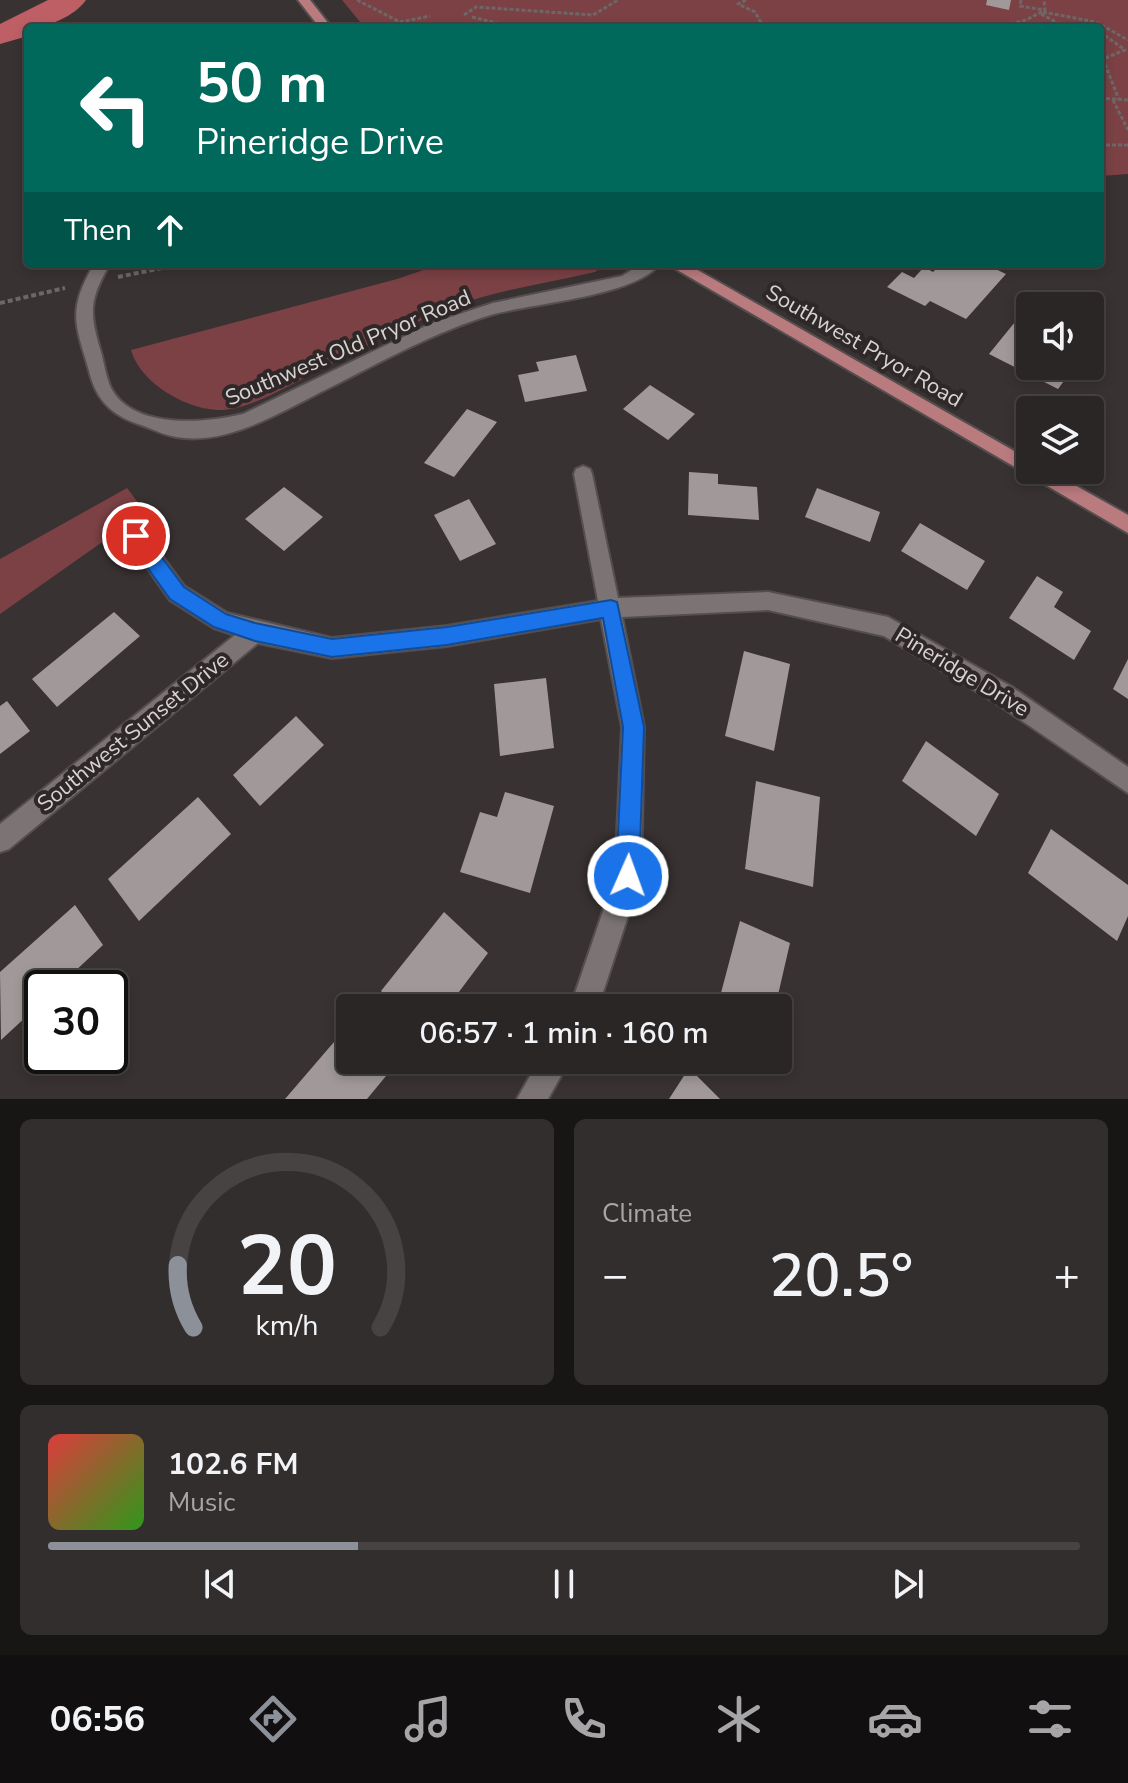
<!DOCTYPE html>
<meta charset="utf-8">
<style>
body{margin:0;font-family:"Nunito Sans",sans-serif;background:#332e2e;color:#f1f3f6;height:100vh;display:flex;flex-direction:column;font-size:30px;white-space:nowrap}
*{box-sizing:border-box;margin:0}
p{font-size:26px;color:#a6a5a7}
.icon{flex:none;width:44px;height:44px;fill:none;stroke:currentColor;stroke-width:2;stroke-linecap:round;stroke-linejoin:round}
.map{position:relative;height:1099px;overflow:hidden}
.drawer{display:flex;flex-direction:column;gap:20px;padding:20px;background:#181515;flex:1}
.drawer>*{flex:none}
.banner{position:absolute;left:24px;top:24px;width:1080px;height:244px;border-radius:8px;box-shadow:0 4px 12px #0003,0 0 0 2px #474343;background:#00695c;color:#fff;overflow:hidden}
.controls{position:absolute;left:1016px;top:292px;display:grid;gap:16px}
.controls a{display:grid;place-items:center;width:88px;height:88px;border-radius:8px;background:#2b2626;box-shadow:0 4px 12px #0003,0 0 0 2px #474343;font-size:40px}
.speed{position:absolute;left:24px;top:970px;display:flex;gap:16px;font-size:40px;font-weight:700;text-align:center}
.speed>*{display:grid;place-content:center;width:104px;height:104px;border-radius:50%;background:#2b2626;box-shadow:0 4px 12px #0003,0 0 0 2px #474343;line-height:1}
.speed .limit{border:4px solid #111;border-radius:12px;background:#fff;color:#111}
.pin{position:absolute;display:grid;place-items:center;width:68px;height:68px;color:#fff;margin:-34px;border:4px solid #fff;border-radius:50%;box-shadow:0 2px 8px #0007}
.me{position:absolute;width:88px;margin:-44px;rotate:2deg;stroke-linejoin:round;filter:drop-shadow(0 0 6px #0008)}
.turn{display:flex;align-items:center;gap:28px;height:168px;padding:0 40px;font-size:36px}
.turn .icon{width:104px;height:104px;stroke-width:2.5}
.turn b{display:block;font-size:56px;line-height:68px}
.then{display:flex;align-items:center;height:76px;padding:0 40px;background:#0003;gap:16px;font-size:30px}
.big{font-size:60px;font-weight:600;line-height:1.1}
.drawer .tile{flex:1;display:flex;flex-direction:column;justify-content:center;gap:12px;min-width:0;padding:0 28px;border-radius:12px;background:#332e2e}
.drawer .dial{align-items:center;gap:0}
.dial svg{height:208px;overflow:visible;fill:none;stroke:#474343;stroke-width:7;stroke-linecap:round;text-anchor:middle}
.dial text{fill:#f1f3f6;stroke:none}
.song{display:flex;align-items:center;gap:24px}
.cover{width:96px;height:96px;border-radius:12px;background:linear-gradient(135deg,hsl(0 70% 55%),hsl(110 70% 35%))}
.played{height:8px;border-radius:4px;background:linear-gradient(90deg,#8c9099 30%,#474343 30%)}
.keys{display:flex;justify-content:space-around;direction:ltr}
.heat{display:flex;justify-content:space-between;align-items:center;font-size:44px;direction:ltr}
.drawer .tiles{flex:1;display:grid;gap:20px;grid-template-columns:1fr 1fr}
.tile:last-child{grid-column:span 2}
.trip{position:absolute;left:336px;top:994px;width:456px;height:80px;border-radius:8px;background:#2b2626;box-shadow:0 4px 12px #0003,0 0 0 2px #474343;font-weight:600;line-height:80px;text-align:center}
.dock{display:flex;height:128px;justify-content:space-around;align-items:center;background:#110f0f;color:#a6a5a7}
.dock .icon{width:56px;height:56px}
.dock .on{color:#8c9099}
.dock b{font-size:36px;color:#f1f3f6}
.map>svg:first-child{display:block}
.green{fill:#7b4145}
.lines{fill:none;stroke-linecap:round;stroke-linejoin:round}
.river{fill:#be5f66;fill-rule:evenodd}
.building{fill:#a19999}
.minor-casing{stroke:#544e4e;stroke-width:4}
.major-casing{stroke:#544e4e;stroke-width:4}
.path-far1{stroke:#6e6767;stroke-width:3;stroke-dasharray:4 2;stroke-linecap:butt}
.path{stroke:#6e6767;stroke-width:4;stroke-dasharray:5 3;stroke-linecap:butt}
.minor{fill:#7c7474;fill-rule:evenodd}
.major{fill:#ba7b7f;fill-rule:evenodd}
.route{fill:#1a73e8;stroke:#114b97;stroke-width:2}
.labels{text-anchor:middle;dominant-baseline:central;stroke-width:8;stroke-linejoin:round;paint-order:stroke}
.street-label{font-size:22px;fill:#d8d3d3;stroke:#2f2828}
</style>
<div class="map">
<svg width="1128" height="1099" viewBox="0 0 1128 1099">
<rect width="100%" height="100%" fill="#393232"/>
<path class="green" d="M342 0H1128V174L1100 176V28H365Z
M441 264 605 265 595 272C550 283 501 289 458 305 410 323 365 347 319 370 291 384 249 411 217 410 183 408 140 382 131 350L397 279Z
M127 488 145 512 0 614V559Z"/>
<g class="lines">
<path class="river" d="M48 0H86C75 16 47 28 28 28V36L0 44V24Z"/>
</g>
<path class="building" d="M987 0H1011L1009 10 986 5Z
M941 264H985L1006 274 966 319 930 301 925 306 887 287 902 272 914 278 924 267 933 272Z
M1019 317 1030 322V366H1075L1058 389 989 354Z
M576 355 587 391 525 402 518 375 539 371 536 362Z
M650 385 695 414 668 440 623 409Z
M467 409 497 422 454 477 424 463Z
M689 472 718 474V484L757 487 759 520 688 515Z
M284 487 323 517 284 551 245 519Z
M817 488 880 512 870 542 805 517Z
M469 499 496 544 460 561 434 515Z
M920 523 985 561 967 590 901 551Z
M1037 576 1063 592 1054 607 1091 631 1074 660 1009 618Z
M114 612 140 636 57 707 32 679Z
M744 651 790 664 774 751 725 736Z
M1128 659V699L1113 689Z
M546 678 554 748 500 756 494 684Z
M7 701 30 731 0 754V706Z
M296 716 324 745 260 806 233 775Z
M926 741 999 794 976 836 902 781Z
M756 781 820 797 813 887 745 869Z
M505 792 554 806 530 893 460 872 480 812 497 817Z
M198 797 231 834 139 921 108 879Z
M1051 829 1128 885V916L1117 941 1028 873Z
M75 905 103 945 57 988H42V1002L1 1040 0 972Z
M444 912 488 953 447 1008H398L381 991Z
M740 921 790 943 775 1008H717Z
M346 1028 350 1033V1060H372L386 1076 367 1099H285Z
M689 1068 720 1099H669Z"/>
<g class="lines">
<g class="minor-casing">
<path id="minor" d="M444 25 460 28H438Z
M94 264H110C89 300 89 312 101 352 104 363 106 377 111 388 133 430 206 423 243 414L432 323 493 303 622 276 641 264H660C634 296 536 303 494 314 436 331 383 361 329 388 284 410 229 446 176 437 164 435 152 429 141 425 116 417 99 404 91 378 77 326 65 314 94 264Z
M583 466 590 469 592 474 618 598 768 592 888 617 1012 687 1128 767V793L996 703 884 636 768 610 622 617 644 727 641 876 598 1008H570L615 876 622 727 601 619 447 646 332 658 258 643 9 849 0 852V824L235 635 214 628 170 600 129 542 126 536 129 530 136 528 143 530 184 586 227 613 332 638 447 626 598 601 574 474 576 469Z
M539 1060H570L548 1099H517Z"/>
</g>
<g class="major-casing">
<path id="major" d="M298 0H310L332 28H320Z
M667 264H687L1030 460V470H1048L1128 515V533Z"/>
</g>
<path class="path-far1" d="M357 0 400 22 430 16
M746 0 738 4 755 12 764 28
M1021 0 1020 6 1044 10
M1043 12 1096 22 1128 40
M1041 14 1067 28H1090
M464 15 476 7 593 15 618 0
M472 17 517 28
M383 28 400 22
M993 28 1026 20 1045 10 1044 0
M1100 32 1125 50 1103 59 1119 100
M1100 98 1128 100
M1113 100 1128 130
M1100 145H1128"/>
<path class="path" d="M118 277 182 264
M0 303 65 288"/>
<use href="#minor" class="minor"/>
<use href="#major" class="major"/>
</g>
<path class="route" d="M136 529 142 531 184 587 226 614 255 623 332 639 447 627 611 600 617 602 644 727 639 876 636 884 628 887 619 884 616 876 623 727 603 618 447 645 332 657 255 641 214 627 170 599 129 542 127 536 129 531Z"/>
<g class="labels">
<g class="street-label">
<text transform="translate(864 346) rotate(30)">Southwest Pryor Road</text>
<text transform="translate(348 348) rotate(-23)">Southwest Old Pryor Road</text>
<text transform="translate(962 672) rotate(31)">Pineridge Drive</text>
<text transform="translate(133 732) rotate(-39)">Southwest Sunset Drive</text>
</g>
</g>
</svg>
<div class="controls">
<a><svg class="icon" aria-label="sound" viewBox="0 0 24 24"><path d="M4 9h4l5-4v14l-5-4H4zM17 9q2 3 0 6"/></svg></a>
<a><svg class="icon" aria-label="layers" viewBox="0 0 24 24"><path d="M12 4l9 5-9 5-9-5zM3 14l9 5 9-5"/></svg></a>
</div>
<div class="speed"><div class="limit">30</div></div>
<div class="pin" style="left:136px;top:536px;background:#d93025"><svg class="icon" aria-label="arrive" viewBox="0 0 24 24"><path d="M6 21V4h12l-3 4 3 4H6"/></svg></div>
<svg class="me" style="left:628px;top:876px" viewBox="-20 -20 40 40"><circle r="17" fill="#1a73e8" stroke="#fff" stroke-width="3"/><path d="M0-11L8 9 0 5-8 9z" fill="#fff"/></svg>
<div class="trip">06:57 · 1 min · 160 m</div>
<div class="banner">
<div class="turn"><svg class="icon" aria-label="left" viewBox="0 0 24 24"><path d="M17 20v-9H6M10 6l-5 5 5 5"/></svg><div><b>50 m</b>Pineridge Drive</div></div>
<div class="then">Then<svg class="icon" aria-label="ahead" viewBox="0 0 24 24"><path d="M12 20V5M6 11l6-6 6 6"/></svg></div>
</div>
</div>
<section class="drawer">
<div class="tiles">
<div class="tile dial"><svg viewBox="0 0 100 80">
<path d="M14 69A42 42 0 1 1 86 69"/>
<path d="M14 69A42 42 0 0 1 8 45" stroke="#8c9099"/>
<text x="50" y="56" font-size="32" font-weight="700">20</text>
<text x="50" y="72" font-size="11">km/h</text>
</svg></div>
<div class="tile"><p>Climate</p>
<div class="heat"><a>−</a><b class="big">20.5°</b><a>+</a></div>
</div>
<div class="tile">
<div class="song"><i class="cover"></i><div><b>102.6 FM</b><p>Music</p></div></div>
<div class="played"></div>
<div class="keys"><svg class="icon" aria-label="previous" viewBox="0 0 24 24"><path d="M18 5L8 12l10 7zM5 5v14"/></svg><svg class="icon" aria-label="pause" viewBox="0 0 24 24"><path d="M8 5v14M16 5v14"/></svg><svg class="icon" aria-label="next" viewBox="0 0 24 24"><path d="M6 5l10 7-10 7zM19 5v14"/></svg></div>
</div>
</div>
</section>
<nav class="dock">
<b>06:56</b>
<svg class="icon on" aria-label="directions" viewBox="0 0 24 24"><path d="M12 3l9 9-9 9-9-9zM9 14v-3h6M13 9l2 2-2 2"/></svg>
<svg class="icon" aria-label="music" viewBox="0 0 24 24"><path d="M9 18V5l10-2v13"/><circle cx="6" cy="18" r="3"/><circle cx="16" cy="16" r="3"/></svg>
<svg class="icon" aria-label="phone" viewBox="0 0 24 24"><path d="M5 4h4l2 5-3 2q2 4 5 5l2-3 5 2v4C11 20 4 13 5 4z"/></svg>
<svg class="icon" aria-label="climate" viewBox="0 0 24 24"><path d="M12 3v18M4 7l16 10M4 17L20 7"/></svg>
<svg class="icon" aria-label="car" viewBox="0 0 24 24"><path d="M5 17H2v-5l4-1 3-4h7l3 4 3 1v5h-3M9 17h6M6 11h13"/><circle cx="7" cy="17" r="2"/><circle cx="17" cy="17" r="2"/></svg>
<svg class="icon" aria-label="filters" viewBox="0 0 24 24"><path d="M4 7h16M4 17h16"/><circle cx="9" cy="7" r="2"/><circle cx="15" cy="17" r="2"/></svg>
</nav>
